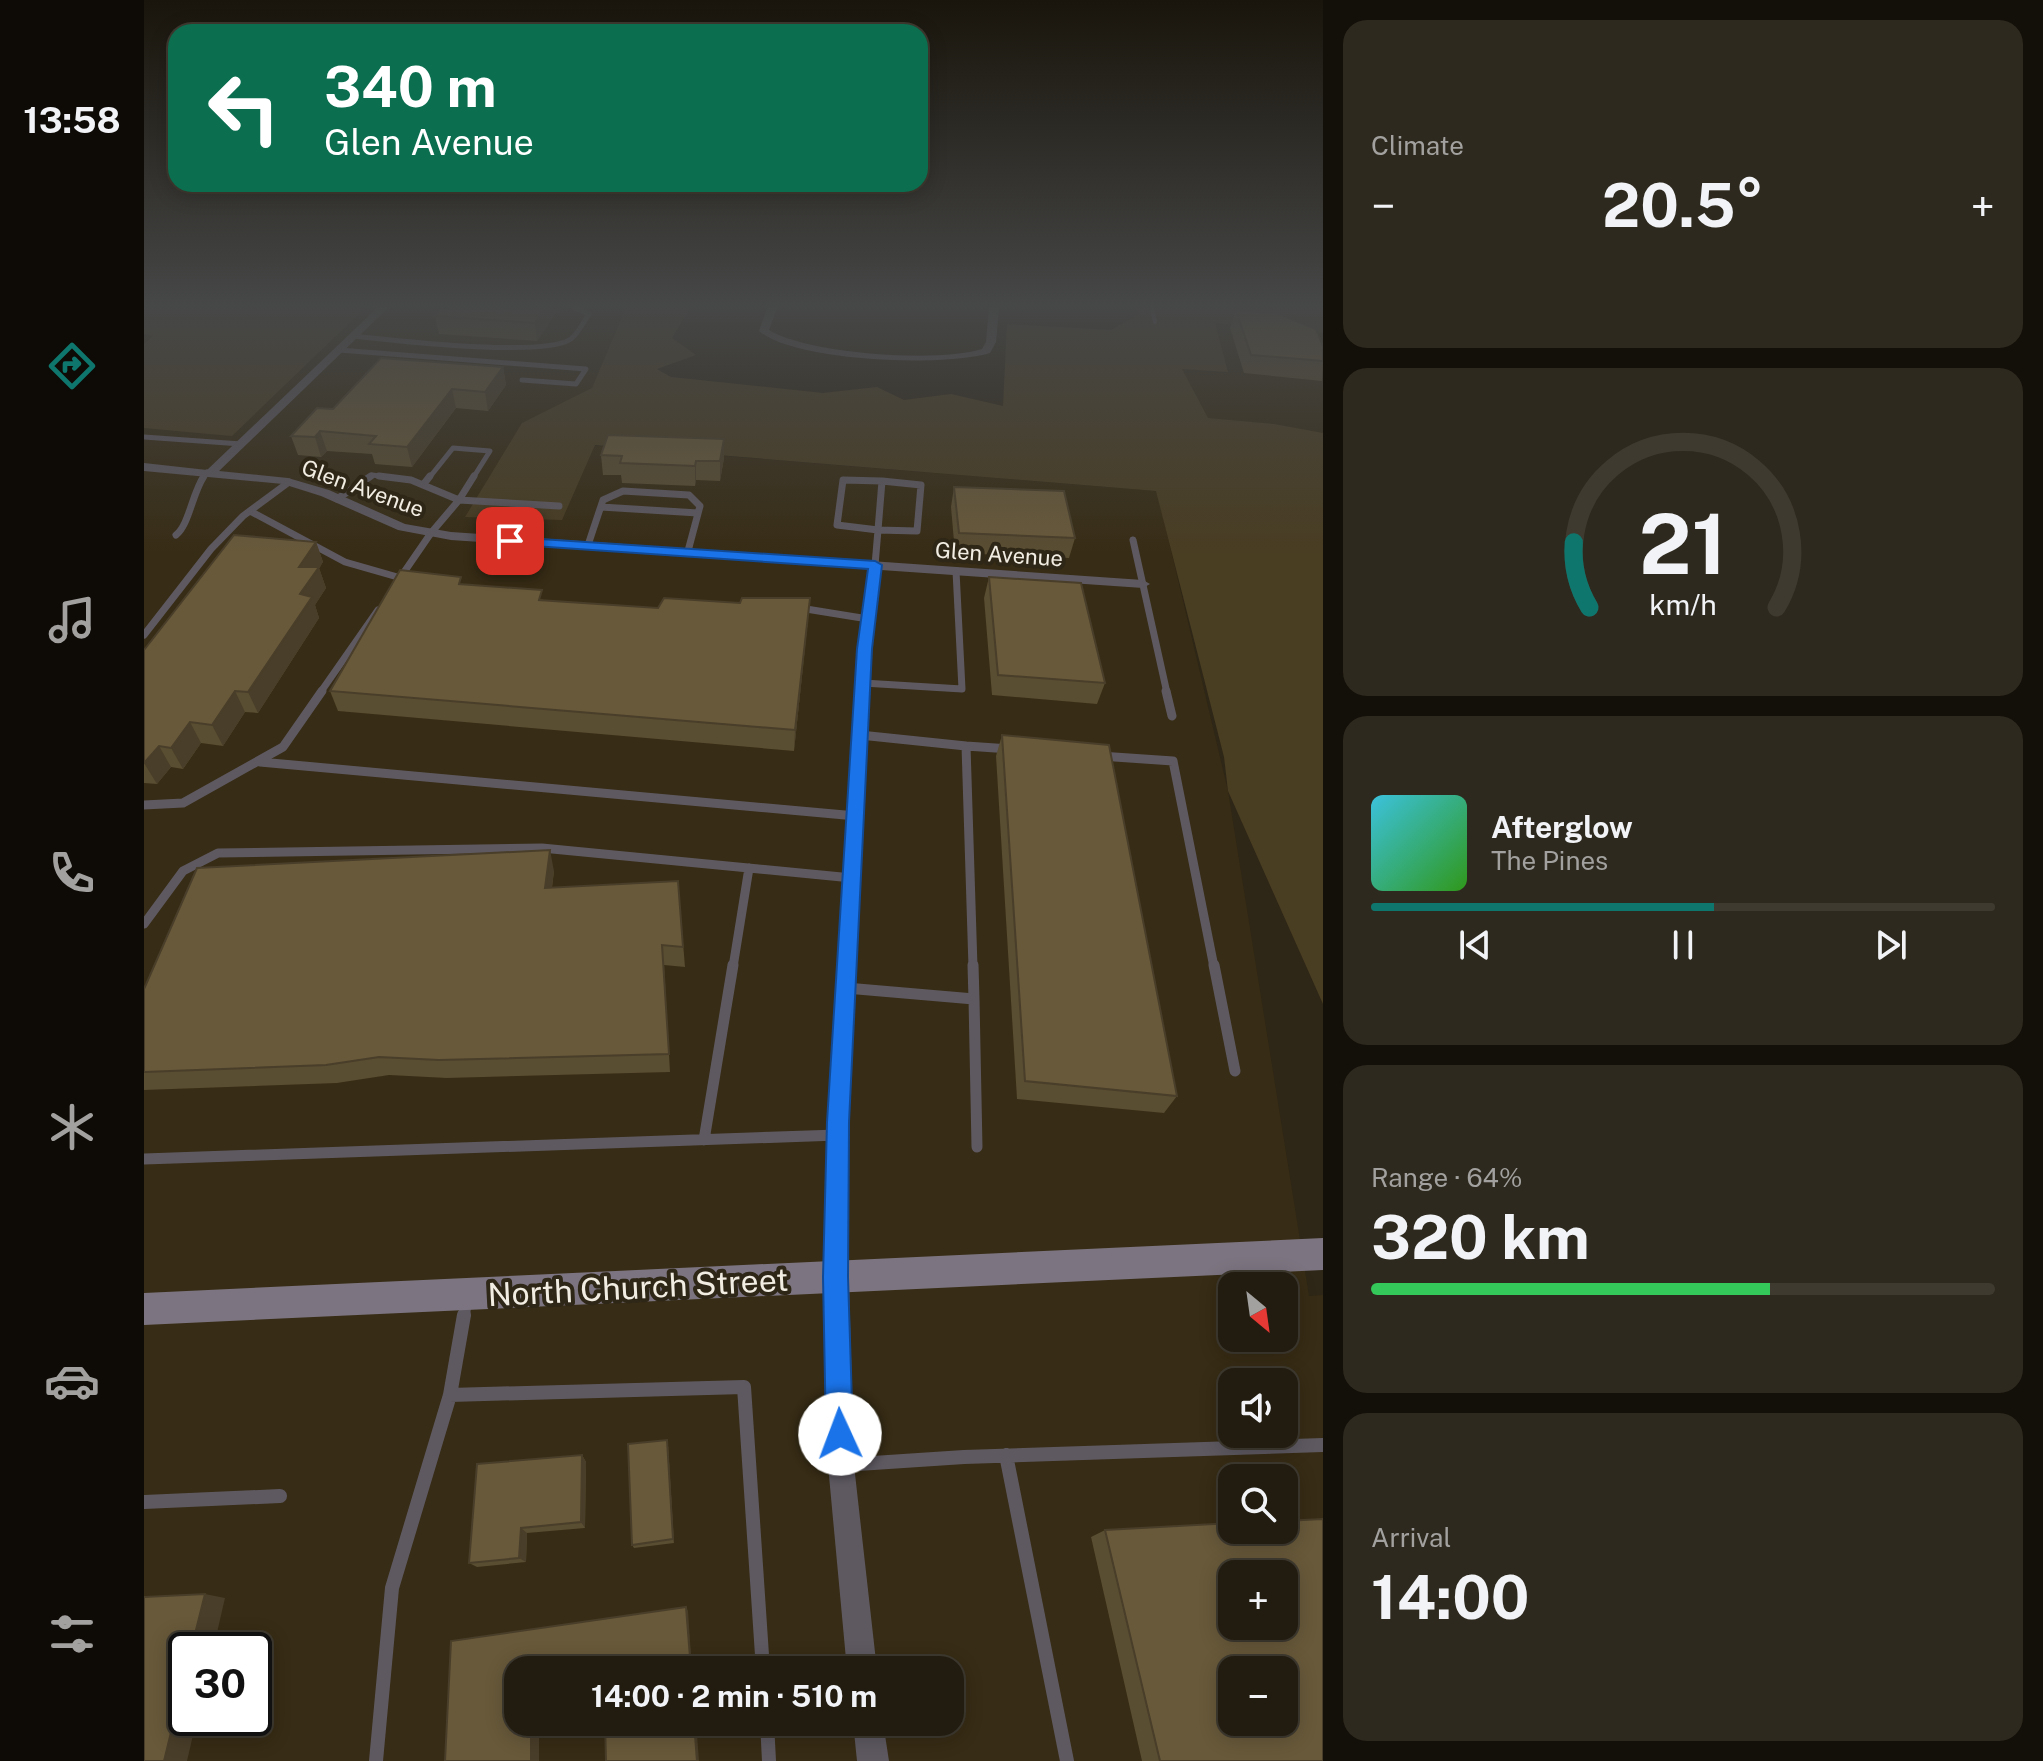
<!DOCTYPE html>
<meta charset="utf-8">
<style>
body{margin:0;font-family:"Public Sans",sans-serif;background:#2e291e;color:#f1f3f6;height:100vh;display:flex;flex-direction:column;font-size:30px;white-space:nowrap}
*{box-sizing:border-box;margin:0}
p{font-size:26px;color:#a2a19f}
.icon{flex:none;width:44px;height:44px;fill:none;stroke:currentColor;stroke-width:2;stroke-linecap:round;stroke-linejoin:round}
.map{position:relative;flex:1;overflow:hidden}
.panel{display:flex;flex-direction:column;gap:20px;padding:20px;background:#130f09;width:720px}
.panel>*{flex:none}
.hud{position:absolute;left:24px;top:24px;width:760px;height:168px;border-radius:24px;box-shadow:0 4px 20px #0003,0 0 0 2px #3f3a30;background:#0b6e4f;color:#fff;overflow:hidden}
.needle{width:52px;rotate:151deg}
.buttons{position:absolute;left:1074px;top:1272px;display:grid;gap:16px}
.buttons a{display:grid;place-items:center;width:80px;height:80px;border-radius:16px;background:#221c10;box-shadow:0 4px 20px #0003,0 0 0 2px #3f3a30;font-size:40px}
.speed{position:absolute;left:24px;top:1632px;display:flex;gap:16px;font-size:40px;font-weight:700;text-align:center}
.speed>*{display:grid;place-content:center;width:104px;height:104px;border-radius:50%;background:#221c10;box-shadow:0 4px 20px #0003,0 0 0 2px #3f3a30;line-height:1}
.speed .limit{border:4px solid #111;border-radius:12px;background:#fff;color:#111}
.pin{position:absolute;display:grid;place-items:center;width:68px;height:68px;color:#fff;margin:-34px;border-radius:16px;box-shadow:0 4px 12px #0006}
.me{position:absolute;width:88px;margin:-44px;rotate:358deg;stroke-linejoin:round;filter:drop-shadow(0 0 6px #0008)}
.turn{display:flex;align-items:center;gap:28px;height:168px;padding:0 24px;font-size:36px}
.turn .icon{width:104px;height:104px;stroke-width:2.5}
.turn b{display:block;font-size:56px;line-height:68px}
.big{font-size:60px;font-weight:700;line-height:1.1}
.panel .card{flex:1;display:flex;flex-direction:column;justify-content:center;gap:12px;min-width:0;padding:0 28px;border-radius:24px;background:#2e291e}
.panel .dial{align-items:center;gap:0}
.dial svg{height:208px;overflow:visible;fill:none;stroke:#3f3a30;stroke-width:7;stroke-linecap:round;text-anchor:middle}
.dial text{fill:#f1f3f6;stroke:none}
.song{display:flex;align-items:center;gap:24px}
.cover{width:96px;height:96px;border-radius:12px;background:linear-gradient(135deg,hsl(190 70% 55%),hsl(110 70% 35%))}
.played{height:8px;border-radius:4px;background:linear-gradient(90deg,#0f766e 55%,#3f3a30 55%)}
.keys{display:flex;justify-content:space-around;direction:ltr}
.heat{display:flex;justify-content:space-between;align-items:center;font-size:44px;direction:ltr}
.charge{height:12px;border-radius:6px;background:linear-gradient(90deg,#34c759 64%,#3f3a30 0)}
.trip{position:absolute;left:360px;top:1656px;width:460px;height:80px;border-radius:24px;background:#221c10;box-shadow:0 4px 20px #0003,0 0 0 2px #3f3a30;font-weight:700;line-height:80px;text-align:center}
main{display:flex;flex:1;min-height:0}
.tab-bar{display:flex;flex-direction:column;width:144px;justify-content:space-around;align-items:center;background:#0e0b06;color:#a2a19f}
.tab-bar .icon{width:56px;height:56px}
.tab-bar .current{color:#0f766e}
.tab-bar b{font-size:36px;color:#f1f3f6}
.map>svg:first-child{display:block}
.built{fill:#372c15;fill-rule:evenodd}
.green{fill:#493d22}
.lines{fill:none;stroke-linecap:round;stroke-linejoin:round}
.stream{stroke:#746280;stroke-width:4}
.lane-far4{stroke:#5e5961;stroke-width:5}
.lane-far3{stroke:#5e5961;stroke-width:7}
.lane-far2{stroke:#5e5961;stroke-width:9}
.lane-far1{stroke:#5e5961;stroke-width:11}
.lane{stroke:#5e5961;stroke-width:14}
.street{fill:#5e5961;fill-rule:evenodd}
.secondary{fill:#7c7581;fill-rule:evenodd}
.wall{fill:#594d32}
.shaded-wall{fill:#493e29}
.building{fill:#68593a;stroke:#493e29;stroke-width:2;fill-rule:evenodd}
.route{fill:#1a73e8;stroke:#114b97;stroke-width:2}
.labels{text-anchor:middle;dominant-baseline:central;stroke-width:8;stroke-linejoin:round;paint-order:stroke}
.far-street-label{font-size:22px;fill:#f2ede3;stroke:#2e2616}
.near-street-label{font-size:32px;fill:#f2ede3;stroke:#2e2616}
</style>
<main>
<nav class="tab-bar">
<b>13:58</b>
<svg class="icon current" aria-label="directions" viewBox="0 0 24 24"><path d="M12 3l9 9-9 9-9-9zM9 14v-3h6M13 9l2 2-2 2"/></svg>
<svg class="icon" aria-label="music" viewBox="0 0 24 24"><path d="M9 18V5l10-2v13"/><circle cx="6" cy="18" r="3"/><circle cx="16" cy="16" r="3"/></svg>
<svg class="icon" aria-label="phone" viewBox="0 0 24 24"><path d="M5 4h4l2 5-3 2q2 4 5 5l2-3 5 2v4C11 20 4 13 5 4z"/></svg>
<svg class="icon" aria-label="climate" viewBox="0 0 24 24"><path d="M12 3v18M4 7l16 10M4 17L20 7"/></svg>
<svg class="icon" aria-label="car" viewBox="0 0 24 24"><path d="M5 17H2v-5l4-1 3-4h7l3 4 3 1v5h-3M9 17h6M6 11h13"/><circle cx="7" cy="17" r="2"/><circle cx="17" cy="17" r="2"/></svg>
<svg class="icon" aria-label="filters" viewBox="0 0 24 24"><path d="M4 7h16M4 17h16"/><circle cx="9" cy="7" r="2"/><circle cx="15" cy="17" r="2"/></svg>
</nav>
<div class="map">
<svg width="1179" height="1761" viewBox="0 0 1179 1761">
<rect width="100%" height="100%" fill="#2e2616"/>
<path class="built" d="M0 308H490L420 443 1013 491 1084 791 1165 1296 1179 1295V1761H0ZM1088 1286H1140V1338H1088ZM1088 1382H1140V1434H1088ZM1088 1478H1140V1530H1088ZM1088 1574H1140V1626H1088ZM42 1650H110V1718H42ZM374 1670H806V1722H374ZM1088 1670H1140V1722H1088Z
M1019 308H1179V444L1056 432Z"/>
<path class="green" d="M0 308H221L88 436 0 428V344L9 336 0 334Z
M482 308H546L528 338 552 355 513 369 527 377 679 393 733 387 760 400 807 394 859 406 863 324 967 330 995 314 991 308H1179V333L1071 323 1084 372 1038 369 1064 418 1130 424 1179 433V1004L1084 791 1080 757 1012 491 451 445 418 520 321 517 378 423 448 388Z"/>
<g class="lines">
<path class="stream" d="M1008 308 1011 322"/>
<path class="lane-far4" d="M209 336C248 340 399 358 427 339 434 334 440 321 445 314L431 308
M195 350 442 369 432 384 378 380
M0 437 97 444
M59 478 63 472
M224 478 228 475 251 478
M285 478 309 448 346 451 329 478"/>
<path class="lane-far3" d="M235 476 267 480 315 500 287 533 256 578
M330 476 315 500 415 506
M279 485 286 476
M193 499 227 476
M457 507 554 513
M106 511 201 562 264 580
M734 530 773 531 777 485 738 481
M734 530 693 525 699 480 738 481
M734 530 738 481
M32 535C45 525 48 494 60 476
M989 540 1023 693
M444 545 459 500 479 491 545 495 556 506 544 551
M731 565 734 530
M656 608 724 619
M0 635 67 549 99 516 145 482
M719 683 818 689 812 571
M176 693 234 610"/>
<path class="lane-far2" d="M1022 691 1028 716
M716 735 822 746 829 967
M822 746 866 749
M956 756 1029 761 1070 967
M116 762 712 816
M0 805 39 803 139 747 178 691
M0 924 39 871 74 853 398 848 708 878
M589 967 605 868"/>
<path class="lane-far1" d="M1070 965 1091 1071
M702 988 830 999 829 965
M830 999 833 1147
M560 1140 589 965
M0 1159 694 1135
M320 1317 323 1299"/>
<path class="lane" d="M306 1395 600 1387 619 1670
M862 1455 923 1761
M699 1465 820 1457 1179 1445
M0 1502 136 1496
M623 1722 625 1761
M232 1761 248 1588 306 1395 320 1315"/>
<path class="street" d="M233 308H244L75 471 144 478 185 490 261 524 307 532 999 580 1006 584 999 588 737 570 728 649 705 1122 703 1209 710 1465 733 1670H703L684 1465 681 1209 683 1122 714 649 724 569 307 540 254 530 177 496 139 484 0 471V463L63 470Z
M623 308H633L625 330C664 354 794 363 838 349L842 342 845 308H855L852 342 846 353C800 367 651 362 615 331Z
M709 1722H739L745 1761H713Z"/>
<path class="secondary" d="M1179 1238V1270L0 1325V1293Z"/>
</g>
<path class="wall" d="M298 308H415L393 341 295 334 291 316Z
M1092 310 1179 361 1178 381 1100 373 1086 328Z
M359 367 362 385 344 411 312 408 268 467 231 464 228 454 183 451 177 457 154 455 147 436 189 409Z
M580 439V458L576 481 552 480 551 486 478 483 477 475H459L457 455Z
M810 487 931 538 925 558 811 553 807 507Z
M172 542 179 562 175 568 182 588 171 605 175 618 114 713 101 712 79 746 57 743 39 769 27 767 13 784 0 783V650Z
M845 577 961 683 953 704 848 695 840 598Z
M319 584 400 600 664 619 650 751 194 711 186 691Z
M858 735 1033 1096 1020 1113 873 1099 852 756Z
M410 871 408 888 534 881 541 967 520 965 526 1072 303 1078 245 1075 193 1083 0 1090V989Z
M524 1445 530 1543 490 1548 488 1545Z
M438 1455 442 1462 441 1528 383 1533 382 1562 333 1567 325 1563Z
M961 1530 1179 1761H998L947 1537Z"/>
<path class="shaded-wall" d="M401 308H415L393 341 391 323Z
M359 367 362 385 344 411 341 392Z
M308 389 312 408 268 467 263 447Z
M176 431 183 451 177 457 171 437Z
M580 439V458L576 481V461Z
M552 461V480L551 486V466Z
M172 542 179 562 175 568 182 588 171 605 175 618 114 713 104 692 156 594 155 567Z
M666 598 664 619 650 751 651 730Z
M91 691 101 712 79 746 68 725Z
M46 722 57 743 39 769 27 748Z
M15 746 27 767 13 784 0 763Z
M406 850 410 871 405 908 401 888Z
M523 1440 524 1445 530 1543 529 1539Z
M438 1455 442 1462 441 1528 437 1522Z
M377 1528 383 1533 382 1562 375 1558Z
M61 1594 81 1598 69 1650H47Z
M542 1607 544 1611 548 1670H547Z
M42 1671V1718H53L43 1761H20Z
M550 1722H552L555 1761H553Z
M395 1730V1761H387V1731Z"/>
<path class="building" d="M298 308H401L391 323 291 316Z
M1092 310 1135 314 1172 329 1179 346V361L1107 355Z
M237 358 359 367 341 392 308 389 263 447 225 444 232 436 176 431 171 437 147 436 173 408 189 409Z
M464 435 580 439 576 461H552L551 466 476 463 478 456 457 455Z
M810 487 920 491 931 538 815 533Z
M90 535 172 542 155 567H175L156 594 168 597 104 692 91 691 68 725 46 722 27 748 15 746 0 763V650Z
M256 570 317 577 315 584 398 590 395 600 514 608 520 598 596 603 598 598H666L651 730 186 691Z
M845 577 937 583 961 683 854 675Z
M858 735 965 745 1033 1096 881 1081Z
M406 850 401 888 534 881 539 947 518 945 525 1054 295 1060 235 1057 182 1065 0 1072V989L53 868Z
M523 1440 529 1539 488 1545 484 1444Z
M438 1455 437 1522 377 1528 375 1558 325 1563 333 1464Z
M1179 1519V1761H1016L961 1530 1088 1523V1530H1140V1521ZM1088 1574H1140V1626H1088ZM1088 1670H1140V1722H1088Z
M61 1594 47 1650H42V1671L20 1761H0V1597Z
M542 1607 547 1670H374V1722H441L387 1731V1761H301L307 1641Z
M461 1722H550L553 1761H462Z"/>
<linearGradient id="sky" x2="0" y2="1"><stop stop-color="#19150c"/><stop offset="0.55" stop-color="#464747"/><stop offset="1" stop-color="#464747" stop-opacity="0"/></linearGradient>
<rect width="1179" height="555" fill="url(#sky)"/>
<path class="route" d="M366 537 731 561 738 565 728 649 705 1122 704 1277 709 1434 705 1443 696 1447 686 1443 682 1434 679 1277 683 1122 713 649 724 569 361 544 359 541Z"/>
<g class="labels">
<g class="far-street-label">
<text transform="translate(219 488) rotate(20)">Glen Avenue</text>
<text transform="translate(855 554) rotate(4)">Glen Avenue</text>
</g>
<g class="near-street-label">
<text transform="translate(494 1287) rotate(-3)">North Church Street</text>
</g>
</g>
</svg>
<div class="buttons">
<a><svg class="needle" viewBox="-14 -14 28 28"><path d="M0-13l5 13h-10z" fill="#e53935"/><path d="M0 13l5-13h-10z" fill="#a2a19f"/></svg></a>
<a><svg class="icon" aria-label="sound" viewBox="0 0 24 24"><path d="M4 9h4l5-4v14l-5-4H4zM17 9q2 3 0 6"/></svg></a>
<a><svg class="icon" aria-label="search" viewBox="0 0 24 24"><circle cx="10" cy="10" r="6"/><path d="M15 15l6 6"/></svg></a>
<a>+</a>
<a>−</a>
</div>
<div class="speed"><div class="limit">30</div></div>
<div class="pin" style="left:366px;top:541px;background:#d93025"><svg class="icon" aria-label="arrive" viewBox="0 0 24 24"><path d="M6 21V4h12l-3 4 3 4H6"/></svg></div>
<svg class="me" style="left:696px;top:1434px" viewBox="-20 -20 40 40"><circle r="19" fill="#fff"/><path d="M0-13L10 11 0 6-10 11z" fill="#1a73e8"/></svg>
<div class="trip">14:00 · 2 min · 510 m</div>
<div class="hud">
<div class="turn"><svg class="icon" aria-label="left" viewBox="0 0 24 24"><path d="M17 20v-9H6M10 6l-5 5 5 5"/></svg><div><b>340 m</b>Glen Avenue</div></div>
</div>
</div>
<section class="panel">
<div class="card"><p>Climate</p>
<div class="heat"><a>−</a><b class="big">20.5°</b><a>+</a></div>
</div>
<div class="card dial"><svg viewBox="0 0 100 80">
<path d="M14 69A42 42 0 1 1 86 69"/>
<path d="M14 69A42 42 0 0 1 8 44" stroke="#0f766e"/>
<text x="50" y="56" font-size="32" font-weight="700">21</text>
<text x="50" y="72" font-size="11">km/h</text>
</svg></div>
<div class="card">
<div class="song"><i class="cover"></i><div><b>Afterglow</b><p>The Pines</p></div></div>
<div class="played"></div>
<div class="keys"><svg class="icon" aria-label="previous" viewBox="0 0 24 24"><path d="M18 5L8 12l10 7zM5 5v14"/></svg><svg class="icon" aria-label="pause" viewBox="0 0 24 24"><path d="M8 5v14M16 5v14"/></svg><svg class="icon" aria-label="next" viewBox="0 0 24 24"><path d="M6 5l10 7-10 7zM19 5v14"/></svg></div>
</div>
<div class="card"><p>Range · 64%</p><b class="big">320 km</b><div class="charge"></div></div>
<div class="card"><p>Arrival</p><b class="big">14:00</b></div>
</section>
</main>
